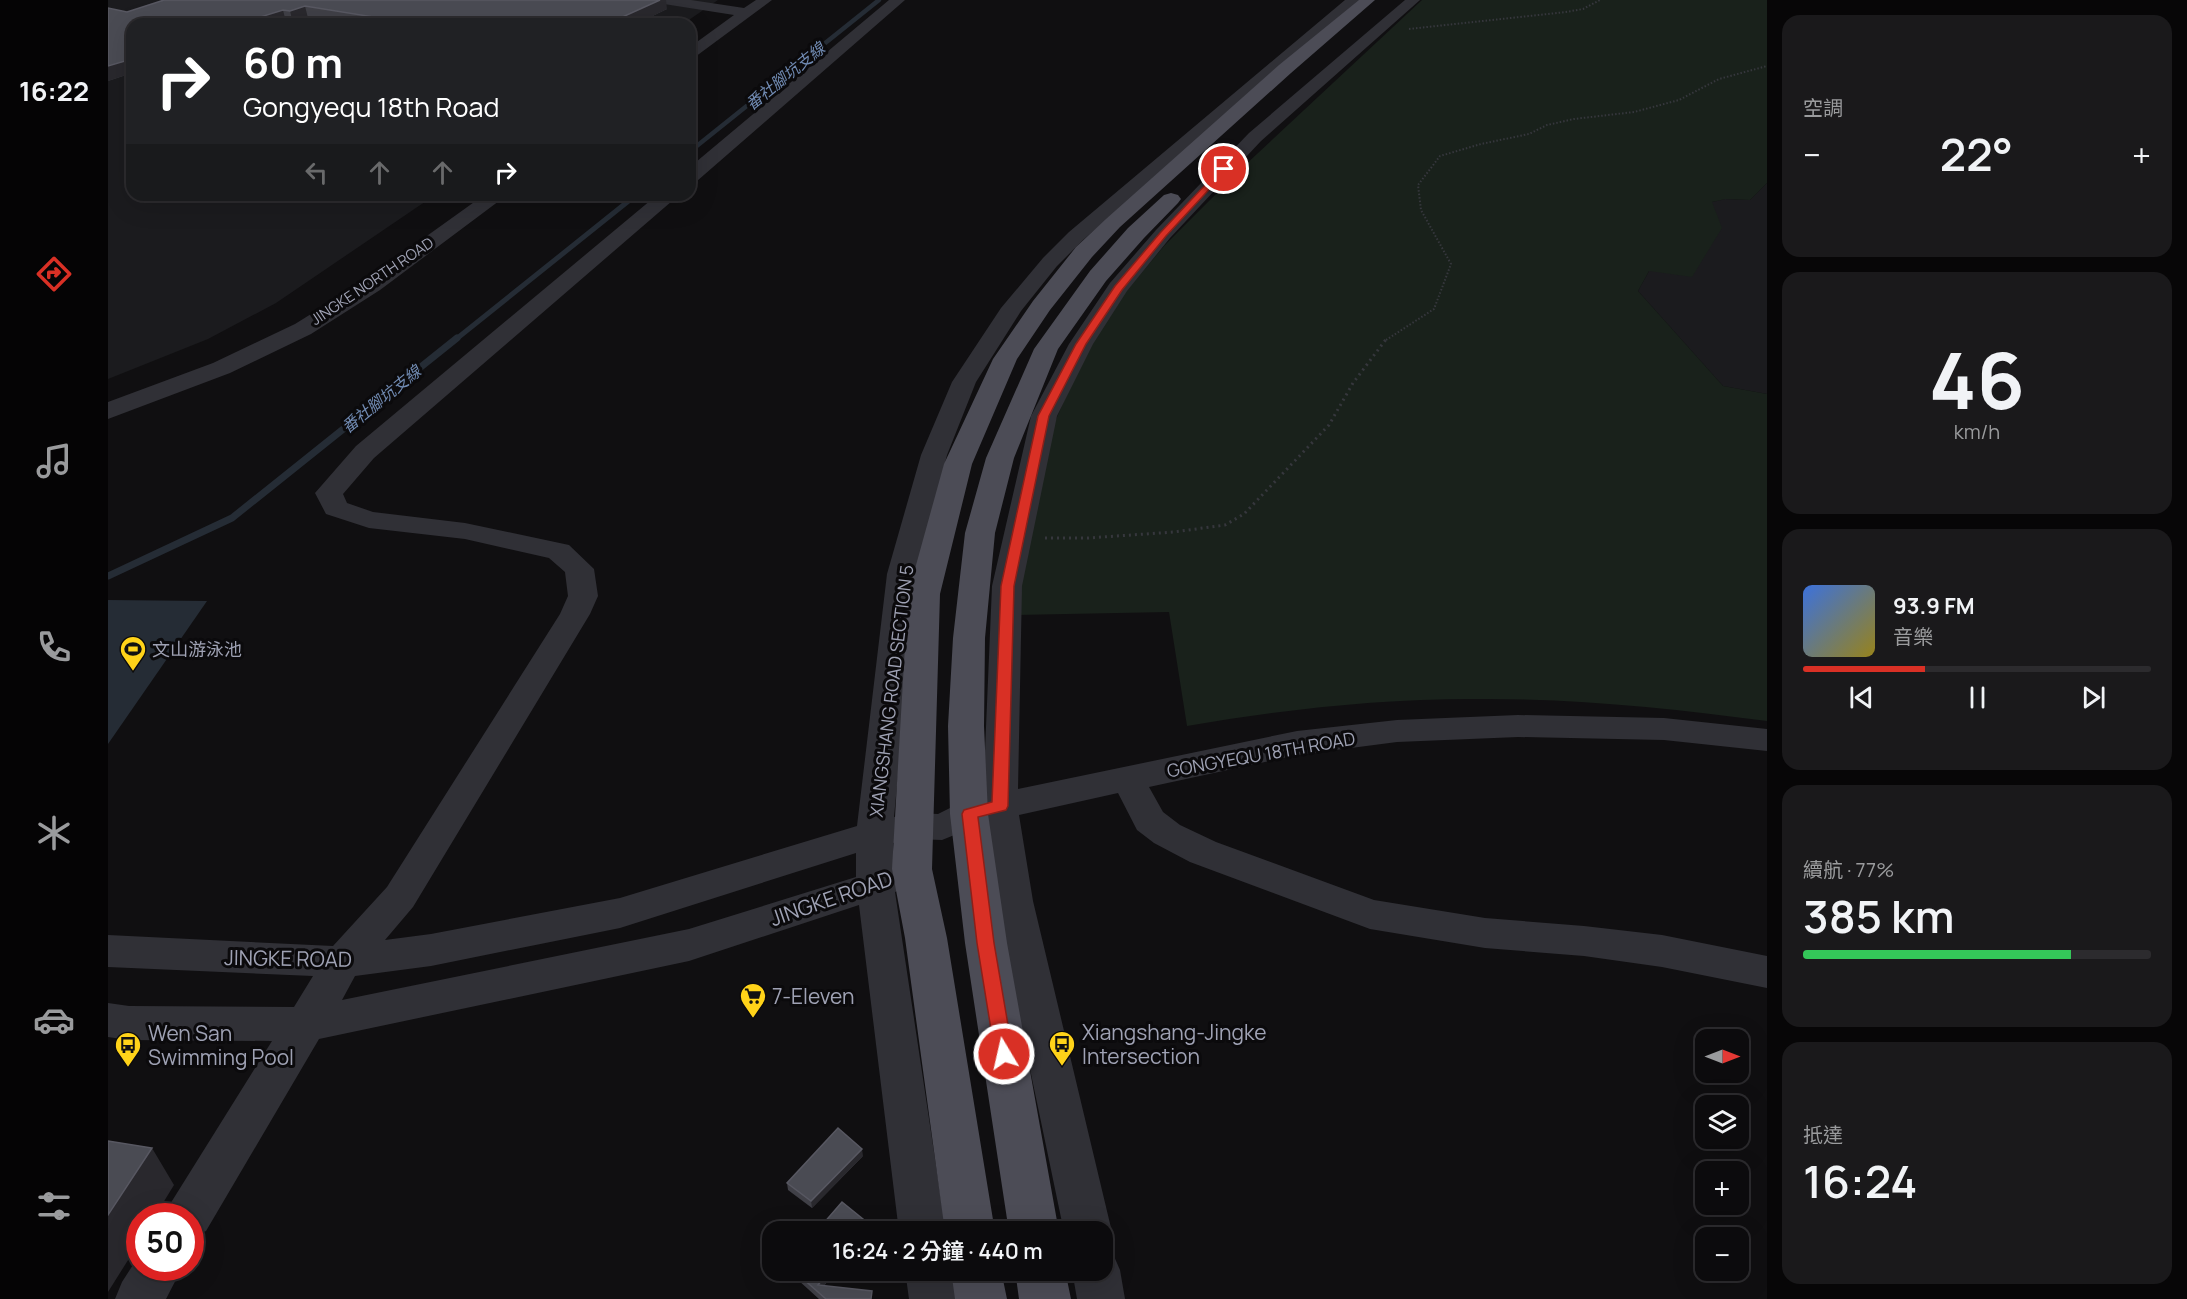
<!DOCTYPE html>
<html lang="zh-TW">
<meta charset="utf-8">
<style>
body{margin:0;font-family:Manrope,"Noto Sans TC",sans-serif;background:#1a191b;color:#f1f3f6;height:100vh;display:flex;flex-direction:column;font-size:22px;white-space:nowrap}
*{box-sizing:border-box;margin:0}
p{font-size:20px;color:#9a9b9d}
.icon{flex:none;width:33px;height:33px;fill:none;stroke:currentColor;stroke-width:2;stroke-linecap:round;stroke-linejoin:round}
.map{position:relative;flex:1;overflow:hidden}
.details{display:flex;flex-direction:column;gap:15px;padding:15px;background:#070607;width:420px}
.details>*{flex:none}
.hud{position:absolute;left:18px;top:18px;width:570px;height:183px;border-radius:18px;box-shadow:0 6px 24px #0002,0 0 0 2px #2c2b2e;background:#202124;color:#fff;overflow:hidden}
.needle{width:39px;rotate:90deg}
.buttons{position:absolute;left:1587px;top:1029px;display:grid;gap:12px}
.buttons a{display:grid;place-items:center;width:54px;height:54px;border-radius:12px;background:#0c0b0d;box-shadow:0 6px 24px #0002,0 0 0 2px #2c2b2e;font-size:30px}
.speed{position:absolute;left:18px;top:1203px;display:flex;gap:12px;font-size:30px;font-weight:700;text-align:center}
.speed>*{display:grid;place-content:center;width:78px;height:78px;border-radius:50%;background:#0c0b0d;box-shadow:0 6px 24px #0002,0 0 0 2px #2c2b2e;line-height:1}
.speed .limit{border:9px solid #d22;background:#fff;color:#111}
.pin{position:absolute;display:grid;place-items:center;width:51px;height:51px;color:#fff;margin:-26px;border:3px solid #fff;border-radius:50%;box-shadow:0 2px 6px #0007}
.me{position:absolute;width:66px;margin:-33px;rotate:351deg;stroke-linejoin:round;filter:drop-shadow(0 0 4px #0008)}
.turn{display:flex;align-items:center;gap:21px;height:126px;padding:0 18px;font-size:27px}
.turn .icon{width:78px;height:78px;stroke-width:2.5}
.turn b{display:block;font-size:42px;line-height:51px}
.lanes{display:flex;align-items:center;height:57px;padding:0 18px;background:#0003;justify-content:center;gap:30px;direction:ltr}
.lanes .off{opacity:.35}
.big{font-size:45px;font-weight:600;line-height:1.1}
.details .widget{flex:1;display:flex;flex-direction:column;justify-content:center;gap:9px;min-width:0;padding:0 21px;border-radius:18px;background:#1a191b}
.details .dial{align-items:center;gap:0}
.dial b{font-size:78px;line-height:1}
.song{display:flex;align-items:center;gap:18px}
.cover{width:72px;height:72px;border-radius:9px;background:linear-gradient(135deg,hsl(220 70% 55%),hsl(50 70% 35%))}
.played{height:6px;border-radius:3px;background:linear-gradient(90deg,#d93025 35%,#2c2b2e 35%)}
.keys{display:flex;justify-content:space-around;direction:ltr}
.heat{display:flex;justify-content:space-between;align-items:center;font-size:33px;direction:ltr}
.charge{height:9px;border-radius:4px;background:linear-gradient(90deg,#34c759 77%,#2c2b2e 0)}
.trip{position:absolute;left:654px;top:1221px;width:351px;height:60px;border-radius:18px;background:#0c0b0d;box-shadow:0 6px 24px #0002,0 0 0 2px #2c2b2e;font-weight:600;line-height:60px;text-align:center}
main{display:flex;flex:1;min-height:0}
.menu{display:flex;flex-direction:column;width:108px;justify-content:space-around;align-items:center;background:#050405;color:#9a9b9d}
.menu .icon{width:42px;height:42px}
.menu .active{color:#d93025}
.menu b{font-size:27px;color:#f1f3f6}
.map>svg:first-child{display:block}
.built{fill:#1b1b1e}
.green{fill:#19211b}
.water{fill:#252c35}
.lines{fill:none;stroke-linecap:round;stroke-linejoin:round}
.stream-far2{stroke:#252c35;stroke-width:4.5}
.stream-far1{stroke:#252c35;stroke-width:5}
.stream{stroke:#252c35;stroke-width:7}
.path-far1{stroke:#36373d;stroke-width:2;stroke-dasharray:1.5 2;stroke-linecap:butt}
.path{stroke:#36373d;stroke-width:3;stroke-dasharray:2 4;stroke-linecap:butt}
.minor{fill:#303036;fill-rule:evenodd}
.major{fill:#4c4c56;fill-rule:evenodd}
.wall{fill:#404047}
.shaded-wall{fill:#29282d}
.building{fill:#4a4b53;stroke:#585862;stroke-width:1.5}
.route{fill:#d93025;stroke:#8d1f18;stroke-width:1.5}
.labels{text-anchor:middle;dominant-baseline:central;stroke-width:6;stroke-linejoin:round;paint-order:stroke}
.far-street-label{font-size:15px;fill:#9fa2b4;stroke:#0b0a0c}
.far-water-label{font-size:16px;font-style:italic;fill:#718bb3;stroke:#0b0a0c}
.poi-label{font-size:18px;fill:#9fa2b4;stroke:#0b0a0c;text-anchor:start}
.street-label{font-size:18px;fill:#9fa2b4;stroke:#0b0a0c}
.near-street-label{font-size:21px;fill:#9fa2b4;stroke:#0b0a0c}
.near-poi-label{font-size:21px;fill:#9fa2b4;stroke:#0b0a0c;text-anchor:start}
</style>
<main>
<nav class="menu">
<b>16:22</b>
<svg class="icon active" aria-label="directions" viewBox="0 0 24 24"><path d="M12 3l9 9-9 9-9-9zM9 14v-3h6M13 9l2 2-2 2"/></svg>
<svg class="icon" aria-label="music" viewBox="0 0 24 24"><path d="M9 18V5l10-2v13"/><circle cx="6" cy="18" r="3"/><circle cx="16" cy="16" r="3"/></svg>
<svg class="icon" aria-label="phone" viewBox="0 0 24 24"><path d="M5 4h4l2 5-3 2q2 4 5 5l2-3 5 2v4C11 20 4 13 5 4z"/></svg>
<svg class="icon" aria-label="climate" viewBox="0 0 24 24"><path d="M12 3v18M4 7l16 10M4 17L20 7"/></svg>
<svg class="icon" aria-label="car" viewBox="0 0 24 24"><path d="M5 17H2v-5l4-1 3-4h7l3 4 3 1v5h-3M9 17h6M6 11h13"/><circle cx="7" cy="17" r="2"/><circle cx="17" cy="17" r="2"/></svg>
<svg class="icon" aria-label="filters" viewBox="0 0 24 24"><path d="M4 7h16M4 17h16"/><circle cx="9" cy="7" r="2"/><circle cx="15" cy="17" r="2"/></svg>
</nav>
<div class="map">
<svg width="1659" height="1299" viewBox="0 0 1659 1299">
<rect width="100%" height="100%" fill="#100f11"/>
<path class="built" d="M0 0H610L575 24H24V195H327L168 303 100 339 0 379Z
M1659 183V394L1615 386 1530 291 1541 271 1604 202 1617 199 1642 200Z"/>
<path class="green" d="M1314 0H1659V183L1642 200 1618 199 1604 202 1614 228 1584 277 1541 271 1530 291 1615 386 1659 394V721C1561 708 1463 698 1364 699 1268 699 1173 710 1079 726L1061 612 906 615 945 426 977 354 1015 295 1056 246 1135 167Z"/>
<path class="water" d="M0 600 99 601 0 744Z"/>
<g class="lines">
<path class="stream-far2" d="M585 149 771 0"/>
<path class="stream-far1" d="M582 152 587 148
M347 340 528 195"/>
<path class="stream" d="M0 576 124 518 349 338"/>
<path class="path-far1" d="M1301 29 1458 12 1475 9 1492 0
M1278 340 1326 309 1343 264 1313 210 1310 185 1332 156 1373 144 1421 134 1439 125 1466 119 1526 112 1571 100 1611 79 1659 66"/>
<path class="path" d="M937 538H980L1066 532 1117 525 1136 514 1221 425 1245 383 1279 338"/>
<path class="minor" d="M549 0H583L636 8 648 0H664L587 57 582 59V47L626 15 556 4Z
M781 0H797L589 181 582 183V167Z
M1237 0H1253L975 240 949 266 913 311 868 382 839 455 809 574 786 817 806 813 830 814 848 805 875 798 884 586 923 416 961 344 1002 283 1048 230 1141 133 1297 0H1312L1153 141 1062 238 1019 291 985 344 949 416 914 586 910 789 1189 731 1289 720 1410 715 1556 718 1659 729V751L1556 740 1410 737 1289 742 1189 755 1041 787 1055 812 1072 825 1108 842 1266 900 1377 918 1476 926 1554 935 1659 956V988L1554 967 1476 956 1377 948 1262 929 1082 862 1046 843 1029 830 1010 793 911 815 925 901 1004 1232 997 1248 994 1249V1232H956L887 901 876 823 834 840 806 839 785 843V863L798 867 804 877 798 887 787 892 838 1232H791L751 905 581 961 211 1039 98 1231 82 1237V1216H58L64 1201 164 1041 21 1040 0 1037V1003L21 1006 186 1007 205 976 0 967V935L225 946 279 887 452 614 460 596 457 572 441 558 357 539 261 528 218 514 207 493 248 446 549 195H571L266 458 235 494 239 503 265 512 357 523 461 545 486 569 490 596 482 614 305 907 277 940 323 934 512 898 749 826 779 574 813 455 844 382 893 308 935 258 961 232ZM748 853V877L581 929 234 1000 247 976 323 966 512 928Z
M376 195H399L272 290 203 334 122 373 0 419V402L105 363 187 324 256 281Z
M994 1249 1005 1254 1012 1270 1017 1299H969L964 1270H994Z
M32 1254V1268H74L58 1299H7L14 1282Z
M797 1270H845L849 1299H801Z"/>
<path class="major" d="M1251 0H1267L1183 73 1012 227 984 257 942 310 909 359 864 464 832 594 824 869 839 938 887 1232H837L797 938 784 869 800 594 836 464 885 359 925 301 968 247 998 219 1171 65Z
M1063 193 1070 195 1073 199 1070 203 1036 238 998 281 950 349 906 458 887 533 877 638 876 726 880 814 899 943 951 1232H901L857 943 842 814 840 726 845 638 857 533 878 458 926 349 982 271 1020 228 1056 195Z
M843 1270H893L899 1299H847Z
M907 1270H957L963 1299H911Z"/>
</g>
<path class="wall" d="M56 0 559 9 528 24H237L200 18 185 23 178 22 171 24H24V73L0 81 19 12Z
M755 1156 704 1208 680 1190 679 1183Z
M679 1270H728L716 1286 764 1299H711Z"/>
<path class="shaded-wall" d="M552 0H558L559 9 528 24H499Z
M197 6 200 18 185 23 182 11Z
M175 10 178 22 171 24H130Z
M24 59V73L0 81V66Z
M44 1148 66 1185 47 1216H32V1241L0 1292V1215Z
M754 1149 755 1156 704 1208 703 1201Z
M761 1224 762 1230 761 1232H755Z
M722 1270H728L711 1292 710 1285Z"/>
<path class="building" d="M56 0H552L499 24H309L197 6 182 11 175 10 130 24H24V59L0 66V8L19 12Z
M730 1128 754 1149 703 1201 679 1183Z
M0 1141 44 1148 0 1215Z
M734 1202 761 1224 755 1232H708Z
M685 1270H722L710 1285 764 1291 763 1299H718Z"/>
<path class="route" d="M1113 168 1120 169 1058 236 1014 290 978 344 941 416 906 586 900 806 898 810 870 817 886 943 905 1054 903 1060 896 1062 890 1060 887 1054 869 943 854 814 856 810 884 802 893 586 930 416 968 344 1007 286 1052 233Z"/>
<defs>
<g id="stadium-pin" transform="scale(1.35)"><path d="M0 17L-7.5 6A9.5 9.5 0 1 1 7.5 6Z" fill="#ffd319" stroke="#0b0a0c"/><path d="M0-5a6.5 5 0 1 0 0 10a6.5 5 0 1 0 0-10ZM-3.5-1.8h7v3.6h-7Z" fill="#111"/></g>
<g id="supermarket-pin" transform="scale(1.35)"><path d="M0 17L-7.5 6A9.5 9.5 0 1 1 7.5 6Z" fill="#ffd319" stroke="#0b0a0c"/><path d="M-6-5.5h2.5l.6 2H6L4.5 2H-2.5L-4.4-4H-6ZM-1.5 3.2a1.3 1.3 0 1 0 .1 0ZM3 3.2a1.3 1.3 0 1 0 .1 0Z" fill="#111"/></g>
<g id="bus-pin" transform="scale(1.35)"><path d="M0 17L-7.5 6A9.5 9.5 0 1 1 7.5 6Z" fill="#ffd319" stroke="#0b0a0c"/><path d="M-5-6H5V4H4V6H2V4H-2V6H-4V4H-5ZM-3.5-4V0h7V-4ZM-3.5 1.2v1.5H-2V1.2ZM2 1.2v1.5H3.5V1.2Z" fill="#111"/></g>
</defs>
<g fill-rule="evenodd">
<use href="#stadium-pin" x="25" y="649"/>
<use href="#supermarket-pin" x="645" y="996"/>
<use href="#bus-pin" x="954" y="1044"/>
<use href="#bus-pin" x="20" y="1045"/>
</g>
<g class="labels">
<g class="far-street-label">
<text transform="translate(264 281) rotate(-34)">JINGKE NORTH ROAD</text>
</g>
<g class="far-water-label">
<text transform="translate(677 76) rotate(-39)">番社腳坑支線</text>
<text transform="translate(273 399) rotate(-39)">番社腳坑支線</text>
</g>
<g class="poi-label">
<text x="44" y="649">文山游泳池</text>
</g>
<g class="street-label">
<text transform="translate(783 691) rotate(-83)">XIANGSHANG ROAD SECTION 5</text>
<text transform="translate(1153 754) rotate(-10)">GONGYEQU 18TH ROAD</text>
</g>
<g class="near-street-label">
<text transform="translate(723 898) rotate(-19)">JINGKE ROAD</text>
<text transform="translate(180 958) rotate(1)">JINGKE ROAD</text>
</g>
<g class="near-poi-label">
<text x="664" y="996">7-Eleven</text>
<text x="974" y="1032">Xiangshang-Jingke<tspan x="974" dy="24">Intersection</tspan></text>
<text x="40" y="1033">Wen San<tspan x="40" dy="24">Swimming Pool</tspan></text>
</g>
</g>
</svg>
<div class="buttons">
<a><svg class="needle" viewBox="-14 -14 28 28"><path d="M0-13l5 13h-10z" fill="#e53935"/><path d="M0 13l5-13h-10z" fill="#9a9b9d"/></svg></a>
<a><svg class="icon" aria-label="layers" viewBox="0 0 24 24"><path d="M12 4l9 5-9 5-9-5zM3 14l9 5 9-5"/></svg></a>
<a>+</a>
<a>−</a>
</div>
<div class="speed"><div class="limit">50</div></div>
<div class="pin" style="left:1116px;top:169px;background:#d93025"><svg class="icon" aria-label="arrive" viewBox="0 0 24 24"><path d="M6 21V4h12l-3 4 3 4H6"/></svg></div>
<svg class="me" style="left:896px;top:1054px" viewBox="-20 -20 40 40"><circle r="17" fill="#d93025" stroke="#fff" stroke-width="3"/><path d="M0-11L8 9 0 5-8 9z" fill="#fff"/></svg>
<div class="trip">16:24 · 2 分鐘 · 440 m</div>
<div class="hud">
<div class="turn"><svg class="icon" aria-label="right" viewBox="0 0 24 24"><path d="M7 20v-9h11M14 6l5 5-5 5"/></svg><div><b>60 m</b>Gongyequ 18th Road</div></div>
<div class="lanes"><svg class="icon off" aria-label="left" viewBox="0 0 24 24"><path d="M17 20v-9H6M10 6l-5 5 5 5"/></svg><svg class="icon off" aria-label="ahead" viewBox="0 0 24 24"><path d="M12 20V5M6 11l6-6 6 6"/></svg><svg class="icon off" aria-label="ahead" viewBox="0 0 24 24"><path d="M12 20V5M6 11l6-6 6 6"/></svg><svg class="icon" aria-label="right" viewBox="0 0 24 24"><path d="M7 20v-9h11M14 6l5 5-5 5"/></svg></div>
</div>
</div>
<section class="details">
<div class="widget"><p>空調</p>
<div class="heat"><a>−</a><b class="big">22°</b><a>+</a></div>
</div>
<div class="widget dial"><b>46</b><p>km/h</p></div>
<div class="widget">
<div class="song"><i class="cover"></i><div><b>93.9 FM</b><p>音樂</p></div></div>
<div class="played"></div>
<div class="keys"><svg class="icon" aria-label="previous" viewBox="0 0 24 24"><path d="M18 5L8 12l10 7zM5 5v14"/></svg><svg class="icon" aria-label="pause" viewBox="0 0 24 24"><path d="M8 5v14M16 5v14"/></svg><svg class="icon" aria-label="next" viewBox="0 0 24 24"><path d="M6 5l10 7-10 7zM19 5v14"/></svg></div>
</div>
<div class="widget"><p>續航 · 77%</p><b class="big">385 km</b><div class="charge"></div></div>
<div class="widget"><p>抵達</p><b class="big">16:24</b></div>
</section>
</main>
